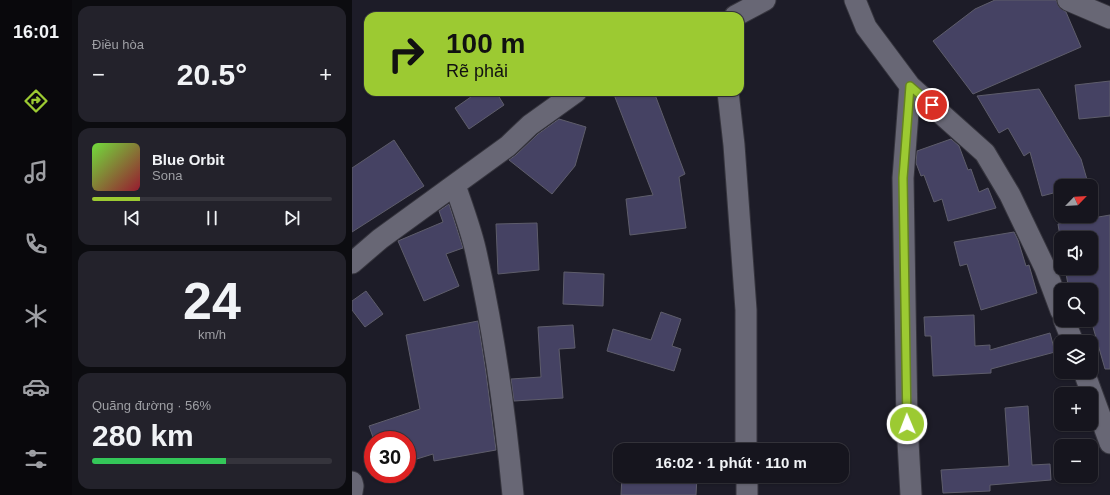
<!DOCTYPE html>
<html lang="vi">
<meta charset="utf-8">
<style>
body{margin:0;font-family:Helvetica,sans-serif;background:#23222b;color:#f1f3f6;height:100vh;display:flex;flex-direction:column;font-size:15px;white-space:nowrap}
*{box-sizing:border-box;margin:0}
p{font-size:13px;color:#9e9fa4}
.icon{flex:none;width:22px;height:22px;fill:none;stroke:currentColor;stroke-width:2;stroke-linecap:round;stroke-linejoin:round}
.map{position:relative;flex:1;overflow:hidden}
.sheet{display:flex;flex-direction:column;gap:6px;padding:6px;background:#0c0c10;width:280px}
.sheet>*{flex:none}
.banner{position:absolute;left:12px;top:12px;width:380px;height:84px;border-radius:12px;box-shadow:0 1px 3px #0004,0 0 0 1px #35343c;background:#9cca32;color:#111;overflow:hidden}
.needle{width:26px;rotate:65deg}
.controls{position:absolute;left:702px;top:179px;display:grid;gap:8px}
.controls a{display:grid;place-items:center;width:44px;height:44px;border-radius:8px;background:#16151e;box-shadow:0 1px 3px #0004,0 0 0 1px #35343c;font-size:20px}
.speed{position:absolute;left:12px;top:431px;display:flex;gap:8px;font-size:20px;font-weight:700;text-align:center}
.speed>*{display:grid;place-content:center;width:52px;height:52px;border-radius:50%;background:#16151e;box-shadow:0 1px 3px #0004,0 0 0 1px #35343c;line-height:1}
.speed .limit{border:6px solid #d22;background:#fff;color:#111}
.pin{position:absolute;display:grid;place-items:center;width:34px;height:34px;color:#fff;margin:-17px;border:2px solid #fff;border-radius:50%;box-shadow:0 1px 4px #0007}
.me{position:absolute;width:44px;margin:-22px;rotate:359deg;stroke-linejoin:round;filter:drop-shadow(0 0 3px #0008)}
.turn{display:flex;align-items:center;gap:14px;height:84px;padding:0 16px;font-size:18px}
.turn .icon{width:52px;height:52px;stroke-width:2.5}
.turn b{display:block;font-size:28px;line-height:34px}
.big{font-size:30px;font-weight:800;line-height:1.1}
.sheet .tile{flex:1;display:flex;flex-direction:column;justify-content:center;gap:6px;min-width:0;padding:0 14px;border-radius:12px;background:#23222b}
.sheet .dial{align-items:center;gap:0}
.dial b{font-size:52px;line-height:1}
.song{display:flex;align-items:center;gap:12px}
.cover{width:48px;height:48px;border-radius:6px;background:linear-gradient(135deg,hsl(100 70% 55%),hsl(350 70% 35%))}
.played{height:4px;border-radius:2px;background:linear-gradient(90deg,#9cca32 20%,#35343c 20%)}
.keys{display:flex;justify-content:space-around;direction:ltr}
.heat{display:flex;justify-content:space-between;align-items:center;font-size:22px;direction:ltr}
.charge{height:6px;border-radius:3px;background:linear-gradient(90deg,#34c759 56%,#35343c 0)}
.trip{position:absolute;left:261px;top:443px;width:236px;height:40px;border-radius:12px;background:#16151e;box-shadow:0 1px 3px #0004,0 0 0 1px #35343c;font-weight:800;line-height:40px;text-align:center}
main{display:flex;flex:1;min-height:0}
.tabs{display:flex;flex-direction:column;width:72px;justify-content:space-around;align-items:center;background:#09080c;color:#9e9fa4}
.tabs .icon{width:28px;height:28px}
.tabs .selected{color:#9cca32}
.tabs b{font-size:18px;color:#f1f3f6}
.map>svg:first-child{display:block}
.building{fill:#454263;stroke:#5e5d6b}
.lines{fill:none;stroke-linecap:round;stroke-linejoin:round}
.minor-casing{stroke:#36353e;stroke-width:23}
.minor{stroke:#686775;stroke-width:21}
.route-casing{stroke:#658320;stroke-width:10}
.route{stroke:#9cca32;stroke-width:7}
</style>
<main>
<nav class="tabs">
<b>16:01</b>
<svg class="icon selected" aria-label="directions" viewBox="0 0 24 24"><path d="M12 3l9 9-9 9-9-9zM9 14v-3h6M13 9l2 2-2 2"/></svg>
<svg class="icon" aria-label="music" viewBox="0 0 24 24"><path d="M9 18V5l10-2v13"/><circle cx="6" cy="18" r="3"/><circle cx="16" cy="16" r="3"/></svg>
<svg class="icon" aria-label="phone" viewBox="0 0 24 24"><path d="M5 4h4l2 5-3 2q2 4 5 5l2-3 5 2v4C11 20 4 13 5 4z"/></svg>
<svg class="icon" aria-label="climate" viewBox="0 0 24 24"><path d="M12 3v18M4 7l16 10M4 17L20 7"/></svg>
<svg class="icon" aria-label="car" viewBox="0 0 24 24"><path d="M5 17H2v-5l4-1 3-4h7l3 4 3 1v5h-3M9 17h6M6 11h13"/><circle cx="7" cy="17" r="2"/><circle cx="17" cy="17" r="2"/></svg>
<svg class="icon" aria-label="filters" viewBox="0 0 24 24"><path d="M4 7h16M4 17h16"/><circle cx="9" cy="7" r="2"/><circle cx="15" cy="17" r="2"/></svg>
</nav>
<section class="sheet">
<div class="tile"><p>Điều hòa</p>
<div class="heat"><a>−</a><b class="big">20.5°</b><a>+</a></div>
</div>
<div class="tile">
<div class="song"><i class="cover"></i><div><b>Blue Orbit</b><p>Sona</p></div></div>
<div class="played"></div>
<div class="keys"><svg class="icon" aria-label="previous" viewBox="0 0 24 24"><path d="M18 5L8 12l10 7zM5 5v14"/></svg><svg class="icon" aria-label="pause" viewBox="0 0 24 24"><path d="M8 5v14M16 5v14"/></svg><svg class="icon" aria-label="next" viewBox="0 0 24 24"><path d="M6 5l10 7-10 7zM19 5v14"/></svg></div>
</div>
<div class="tile dial"><b>24</b><p>km/h</p></div>
<div class="tile"><p>Quãng đường · 56%</p><b class="big">280 km</b><div class="charge"></div></div>
</section>
<div class="map">
<svg width="758" height="495" viewBox="0 0 758 495">
<rect width="100%" height="100%" fill="#1d1c28"/>
<path class="building" d="M643 0H704L707 7 714 12 729 47 621 94 581 41 623 9Z
M758 81V116L727 119 723 85Z
M687 89 729 159 736 183 726 186H709V191L690 196 678 152 672 156 656 128 647 133 625 96Z
M126 92H144L152 105 117 129 103 108Z
M261 92H302L333 174 327 177 334 228 278 235 274 199 301 195Z
M207 119 234 127 223 166 200 194 157 160 164 155 186 134Z
M599 139 607 146 616 170 619 169 627 192 636 188 644 208 596 221 590 199 582 202 572 175 569 176 564 163 565 151Z
M42 140 72 186 0 232V168Z
M97 204 111 248 94 254 107 286 72 301 46 241 91 222 87 211Z
M758 215V369H753L739 320V290H717L713 268H739V238H709V243L706 224Z
M185 223 187 270 146 274 144 224Z
M662 232 666 240 674 266 677 265 685 293 629 310 615 264 608 266 602 242Z
M212 272 252 274 251 306 211 304Z
M14 291 31 314 13 327 0 310V301Z
M309 312 329 319 320 346 329 349 322 371 255 351 261 329 299 340Z
M622 315 623 346 638 345V350L698 333 703 352 639 369V373L581 376 579 336H573L572 317Z
M126 321 134 373 144 450 82 461 81 454 55 462V440H22L17 426 68 409 54 335Z
M221 325 223 348 207 349 211 398 162 401 159 379 189 377 186 327Z
M676 406 680 465 698 464 699 480 638 485V491L591 493 589 470 657 466 653 408Z
M270 476 345 477 344 495H269Z"/>
<g class="lines">
<g class="minor-casing">
<path id="minor" d="M503 0 514 27 558 86 633 153 658 195 693 268 709 311
M716 0 758 18
M383 16 413 0
M558 86 551 178 555 424 559 495
M376 92 382 145 394 310V450
M103 185C110 206 118 227 123 248 142 330 153 412 161 495
M0 263 28 239 156 146 178 125 224 92
M712 320 721 342
M732 372 758 443
M395 476V495
M0 482 1 486 0 492"/>
</g>
<use href="#minor" class="minor"/>
</g>
<g class="lines">
<g class="route-casing">
<path id="route" d="M555 424 551 178 558 86 580 105"/>
</g>
<use href="#route" class="route"/>
</g>
</svg>
<div class="controls">
<a><svg class="needle" viewBox="-14 -14 28 28"><path d="M0-13l5 13h-10z" fill="#e53935"/><path d="M0 13l5-13h-10z" fill="#9e9fa4"/></svg></a>
<a><svg class="icon" aria-label="sound" viewBox="0 0 24 24"><path d="M4 9h4l5-4v14l-5-4H4zM17 9q2 3 0 6"/></svg></a>
<a><svg class="icon" aria-label="search" viewBox="0 0 24 24"><circle cx="10" cy="10" r="6"/><path d="M15 15l6 6"/></svg></a>
<a><svg class="icon" aria-label="layers" viewBox="0 0 24 24"><path d="M12 4l9 5-9 5-9-5zM3 14l9 5 9-5"/></svg></a>
<a>+</a>
<a>−</a>
</div>
<div class="speed"><div class="limit">30</div></div>
<div class="pin" style="left:580px;top:105px;background:#d93025"><svg class="icon" aria-label="arrive" viewBox="0 0 24 24"><path d="M6 21V4h12l-3 4 3 4H6"/></svg></div>
<svg class="me" style="left:555px;top:424px" viewBox="-20 -20 40 40"><circle r="17" fill="#9cca32" stroke="#fff" stroke-width="3"/><path d="M0-11L8 9 0 5-8 9z" fill="#fff"/></svg>
<div class="trip">16:02 · 1 phút · 110 m</div>
<div class="banner">
<div class="turn"><svg class="icon" aria-label="right" viewBox="0 0 24 24"><path d="M7 20v-9h11M14 6l5 5-5 5"/></svg><div><b>100 m</b>Rẽ phải</div></div>
</div>
</div>
</main>
